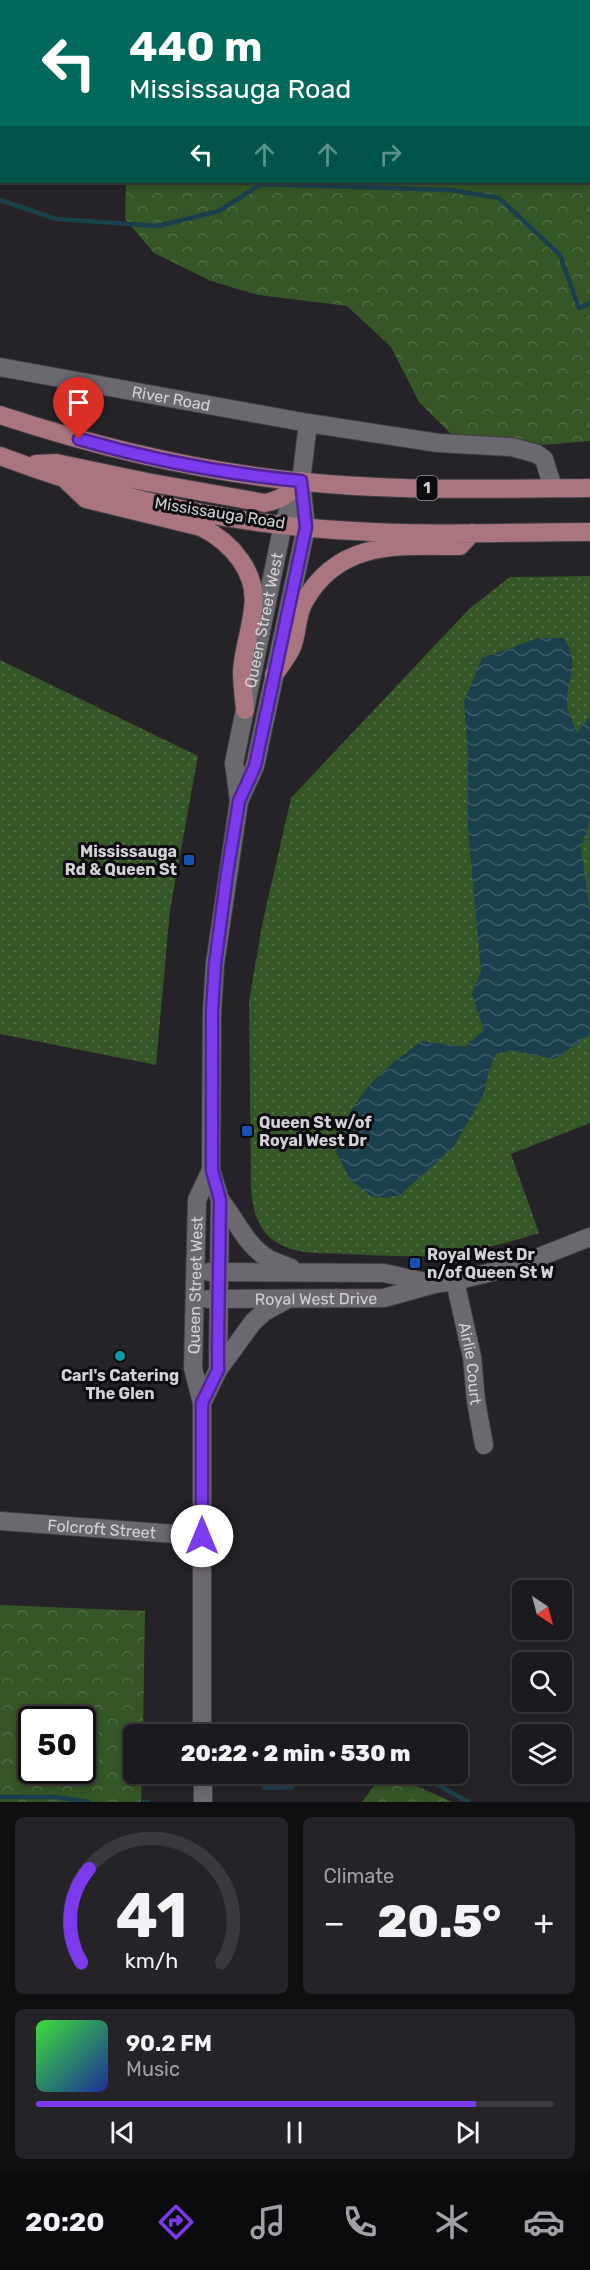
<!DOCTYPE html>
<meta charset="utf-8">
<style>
body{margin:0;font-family:Rubik,sans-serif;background:#252327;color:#f1f3f6;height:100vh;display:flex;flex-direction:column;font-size:22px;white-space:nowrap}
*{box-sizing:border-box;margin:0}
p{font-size:20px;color:#a0a1a4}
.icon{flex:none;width:33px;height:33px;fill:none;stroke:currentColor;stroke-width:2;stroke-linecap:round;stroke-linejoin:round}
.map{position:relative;height:1802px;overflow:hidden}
.drawer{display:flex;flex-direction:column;gap:15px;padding:15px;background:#0f0e10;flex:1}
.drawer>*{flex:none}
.top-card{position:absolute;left:0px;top:0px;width:591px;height:183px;box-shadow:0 3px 9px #0003,0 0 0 2px #3a383c;background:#00695c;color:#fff;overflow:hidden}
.needle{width:39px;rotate:144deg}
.fabs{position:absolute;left:512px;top:1580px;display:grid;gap:12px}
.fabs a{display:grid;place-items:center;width:60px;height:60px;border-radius:9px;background:#1c1a1e;box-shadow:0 3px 9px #0003,0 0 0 2px #3a383c;font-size:30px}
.speed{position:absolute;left:18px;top:1706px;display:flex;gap:12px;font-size:30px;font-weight:700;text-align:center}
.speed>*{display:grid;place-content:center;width:78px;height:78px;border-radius:50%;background:#1c1a1e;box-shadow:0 3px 9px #0003,0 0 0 2px #3a383c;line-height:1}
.speed .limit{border:3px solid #111;border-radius:9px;background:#fff;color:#111}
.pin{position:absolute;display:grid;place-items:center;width:51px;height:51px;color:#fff;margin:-62px -26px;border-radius:50% 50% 50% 0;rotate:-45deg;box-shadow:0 0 6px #0007}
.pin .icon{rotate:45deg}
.me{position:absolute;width:66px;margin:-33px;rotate:0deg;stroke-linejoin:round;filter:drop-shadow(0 0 4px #0008)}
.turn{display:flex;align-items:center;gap:21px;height:126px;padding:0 30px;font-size:27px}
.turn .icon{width:78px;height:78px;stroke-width:2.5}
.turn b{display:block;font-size:42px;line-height:51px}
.lanes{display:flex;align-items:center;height:57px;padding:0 30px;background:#0003;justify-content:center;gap:30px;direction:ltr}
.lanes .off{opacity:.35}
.big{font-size:45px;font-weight:800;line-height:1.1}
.drawer .card{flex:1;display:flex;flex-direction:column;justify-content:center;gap:9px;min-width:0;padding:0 21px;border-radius:9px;background:#252327}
.drawer .dial{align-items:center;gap:0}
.dial svg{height:156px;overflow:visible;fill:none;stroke:#3a383c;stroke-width:7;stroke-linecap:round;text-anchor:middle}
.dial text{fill:#f1f3f6;stroke:none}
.song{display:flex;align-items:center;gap:18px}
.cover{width:72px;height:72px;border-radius:9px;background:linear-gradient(135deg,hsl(120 70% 55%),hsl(230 70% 35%))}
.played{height:6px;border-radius:3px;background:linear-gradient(90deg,#7c3aed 85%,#3a383c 85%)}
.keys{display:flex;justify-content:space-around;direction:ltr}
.heat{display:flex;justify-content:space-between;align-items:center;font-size:33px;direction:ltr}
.drawer .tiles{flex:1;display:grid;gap:15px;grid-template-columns:1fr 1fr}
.card:last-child{grid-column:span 2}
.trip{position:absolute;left:123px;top:1724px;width:345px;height:60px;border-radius:9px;background:#1c1a1e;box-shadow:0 3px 9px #0003,0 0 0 2px #3a383c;font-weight:800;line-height:60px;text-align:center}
.tab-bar{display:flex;height:96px;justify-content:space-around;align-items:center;background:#0b0a0c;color:#a0a1a4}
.tab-bar .icon{width:42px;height:42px}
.tab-bar .selected{color:#7c3aed}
.tab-bar b{font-size:27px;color:#f1f3f6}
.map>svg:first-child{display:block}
.grass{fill:url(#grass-dots)}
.forest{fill:url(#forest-crowns);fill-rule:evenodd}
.water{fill:url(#water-waves)}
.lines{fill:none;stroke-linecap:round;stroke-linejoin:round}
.stream{stroke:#1b404d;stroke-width:4.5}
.street-casing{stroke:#413e43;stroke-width:20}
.secondary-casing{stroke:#413e43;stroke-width:20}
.primary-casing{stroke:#413e43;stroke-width:20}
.street{stroke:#6c686f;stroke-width:18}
.secondary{stroke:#6c686f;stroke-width:18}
.primary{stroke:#a9757f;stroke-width:18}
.route-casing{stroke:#51269a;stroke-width:15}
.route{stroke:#7c3aed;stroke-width:10}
.transit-dot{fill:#1a4fb4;stroke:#0d0c0f;stroke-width:2}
.culture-dot{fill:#0f9aa8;stroke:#0d0c0f;stroke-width:2}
.labels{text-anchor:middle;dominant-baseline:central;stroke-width:6;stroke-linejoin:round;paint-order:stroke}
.shield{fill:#0d0c0f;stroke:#98969a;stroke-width:1.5}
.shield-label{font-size:15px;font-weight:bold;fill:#d3d1d5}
.street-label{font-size:16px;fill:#d3d1d5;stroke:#0d0c0f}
.poi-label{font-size:16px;font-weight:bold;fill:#d3d1d5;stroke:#0d0c0f;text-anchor:start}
</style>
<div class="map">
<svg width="590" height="1802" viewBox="0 0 590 1802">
<defs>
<pattern id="grass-dots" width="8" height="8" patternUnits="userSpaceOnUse" patternTransform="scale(1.5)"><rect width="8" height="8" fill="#355626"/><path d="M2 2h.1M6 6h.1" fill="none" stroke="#516d45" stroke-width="1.8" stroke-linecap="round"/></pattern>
<pattern id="forest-crowns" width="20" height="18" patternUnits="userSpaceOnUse" patternTransform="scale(1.5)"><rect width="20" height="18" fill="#355626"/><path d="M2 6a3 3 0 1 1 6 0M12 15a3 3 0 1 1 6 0" fill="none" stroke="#516d45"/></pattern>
<pattern id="water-waves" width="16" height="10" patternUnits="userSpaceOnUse" patternTransform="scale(1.5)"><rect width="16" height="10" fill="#1b404d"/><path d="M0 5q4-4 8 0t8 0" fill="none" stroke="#3b5b66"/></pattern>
</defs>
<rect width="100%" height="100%" fill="#252228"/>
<path class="grass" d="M590 576V1123L511 1154 539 1233C503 1244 465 1255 427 1256 399 1257 372 1255 344 1254 320 1253 293 1255 273 1240 256 1227 252 1207 251 1187L249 1001 262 925 291 798 470 608 510 577Z
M0 660 198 756 170 910 156 1065 0 1034Z"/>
<path class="forest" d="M590 9V441L544 445 453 436 419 402 391 347 347 306 258 295 211 281 154 253 125 219 126 182H590Z
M0 1605 145 1611 143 1734H134V1773H142L141 1802H0ZM32 1719H82V1770H32Z
M384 1773H388L452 1802H362Z"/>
<path class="water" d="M538 638H564C581 669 567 673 567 702 567 711 574 724 577 733L590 716V821L581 848 590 912V1034L555 1059 511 1050 496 1054 489 1070 483 1096 453 1147 400 1195 384 1198 371 1196 351 1181 336 1152C340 1142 342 1131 346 1121 361 1086 393 1062 422 1041L465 1047 484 1030 472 994 481 971 468 830V754L464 702 482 658Z"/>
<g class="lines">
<path class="stream" d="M0 200 56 219 158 226 219 211 261 184 450 190 499 198 560 255 579 308 590 303
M417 1773 468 1802
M264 1788 292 1787 294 1773
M0 1797H56L89 1802
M144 1802H148"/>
<g class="street-casing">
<g id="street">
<path d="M144 2 145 0"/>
<path d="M0 151 2 150"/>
<path id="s1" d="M0 367 308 423 438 443 512 447 537 454 544 459 553 488"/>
<path d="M301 481 308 423"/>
<path id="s2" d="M455 1281 472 1357 476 1401 484 1445"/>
<path id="s3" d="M0 1521 202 1536"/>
</g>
</g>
<g class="secondary-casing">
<g id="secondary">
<path id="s4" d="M239 801 234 763 283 524 300 484"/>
<path d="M220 1200C236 1219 246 1246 269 1259 275 1262 283 1265 291 1268"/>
<path d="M209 1272 384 1273 430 1283"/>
<path id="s5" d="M208 1299 384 1298 434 1284 455 1281 492 1272 539 1257 590 1237"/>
<path d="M218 1370 253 1322 264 1312 286 1300"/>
<path d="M202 1403 218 1370 220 1200 211 1170 212 1012 215 964 239 801 255 766 306 527 301 481"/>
<path id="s6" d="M202 1734V1403L193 1368 197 1200 211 1170"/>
<path d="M203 1773V1802"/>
</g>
</g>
<g class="primary-casing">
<path id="primary" d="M0 415C85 443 173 465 262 477 370 492 481 489 590 488
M0 456C113 499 233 525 354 531 432 536 511 532 590 532
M36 464 56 463 147 482 265 503C281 500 290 493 301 481
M66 480 86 499 201 527C231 542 258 572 253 608 251 629 243 651 242 672 242 685 244 698 245 710
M274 675C280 666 288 656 292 647 298 633 296 616 304 602 339 539 399 546 460 546L472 533"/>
</g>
<use href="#street" class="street"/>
<use href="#secondary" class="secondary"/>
<use href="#primary" class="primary"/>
</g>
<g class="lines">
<g class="route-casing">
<path id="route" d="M79 439C151 460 227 474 301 481L306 527 255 766 239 801 227 874 215 964 212 1011V1170L220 1200 218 1346V1370L202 1403V1536"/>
</g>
<use href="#route" class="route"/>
</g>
<g class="transit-dot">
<rect x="183" y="854" width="12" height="12" rx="3"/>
<rect x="241" y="1125" width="12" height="12" rx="3"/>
<rect x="409" y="1257" width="12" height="12" rx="3"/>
</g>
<circle class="culture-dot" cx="120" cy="1356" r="6"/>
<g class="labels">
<rect class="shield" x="416.5" y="476" width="21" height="24" rx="4.5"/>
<g class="shield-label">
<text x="427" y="488">1</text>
</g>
<g class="street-label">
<text stroke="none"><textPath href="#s1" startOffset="174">River Road</textPath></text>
<text transform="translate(220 513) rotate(9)">Mississauga Road</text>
<text stroke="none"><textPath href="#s4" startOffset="184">Queen Street West</textPath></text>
<text stroke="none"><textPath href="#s6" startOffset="450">Queen Street West</textPath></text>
<text stroke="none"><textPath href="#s5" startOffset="108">Royal West Drive</textPath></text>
<text stroke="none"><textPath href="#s2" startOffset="84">Airlie Court</textPath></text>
<text stroke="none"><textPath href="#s3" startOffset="102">Folcroft Street</textPath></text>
</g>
<g class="poi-label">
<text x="177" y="851" text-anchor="end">Mississauga<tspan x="177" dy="18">Rd &amp; Queen St</tspan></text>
<text x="259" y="1122">Queen St w/of<tspan x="259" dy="18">Royal West Dr</tspan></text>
<text x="427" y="1254">Royal West Dr<tspan x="427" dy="18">n/of Queen St W</tspan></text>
<text x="120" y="1375" text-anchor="middle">Carl's Catering<tspan x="120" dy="18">The Glen</tspan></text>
</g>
</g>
</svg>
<div class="fabs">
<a><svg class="needle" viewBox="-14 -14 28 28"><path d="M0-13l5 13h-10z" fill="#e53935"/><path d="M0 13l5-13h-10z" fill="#a0a1a4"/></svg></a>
<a><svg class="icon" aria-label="search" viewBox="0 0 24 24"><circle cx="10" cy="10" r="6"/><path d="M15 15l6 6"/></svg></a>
<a><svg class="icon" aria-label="layers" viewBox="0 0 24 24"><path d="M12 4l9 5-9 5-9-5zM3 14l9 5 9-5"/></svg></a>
</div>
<div class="speed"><div class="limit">50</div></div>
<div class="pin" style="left:79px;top:439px;background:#d93025"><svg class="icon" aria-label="arrive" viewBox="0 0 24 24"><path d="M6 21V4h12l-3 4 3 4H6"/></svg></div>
<svg class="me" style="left:202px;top:1536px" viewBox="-20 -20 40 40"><circle r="19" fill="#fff"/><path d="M0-13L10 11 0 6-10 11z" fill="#7c3aed"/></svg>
<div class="trip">20:22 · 2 min · 530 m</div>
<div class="top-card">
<div class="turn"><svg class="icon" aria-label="left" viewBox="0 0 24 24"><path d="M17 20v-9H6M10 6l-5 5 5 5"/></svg><div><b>440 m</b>Mississauga Road</div></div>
<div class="lanes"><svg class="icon" aria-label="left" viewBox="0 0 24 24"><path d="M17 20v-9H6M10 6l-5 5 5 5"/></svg><svg class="icon off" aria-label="ahead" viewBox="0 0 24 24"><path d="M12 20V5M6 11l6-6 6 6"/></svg><svg class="icon off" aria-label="ahead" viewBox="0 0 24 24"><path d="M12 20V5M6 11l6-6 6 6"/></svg><svg class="icon off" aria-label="right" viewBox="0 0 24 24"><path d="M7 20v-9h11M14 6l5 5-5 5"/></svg></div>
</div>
</div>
<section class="drawer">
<div class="tiles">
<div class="card dial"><svg viewBox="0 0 100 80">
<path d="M14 69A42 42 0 1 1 86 69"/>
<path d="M14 69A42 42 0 0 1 18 21" stroke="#7c3aed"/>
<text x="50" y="56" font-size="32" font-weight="700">41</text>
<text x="50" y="72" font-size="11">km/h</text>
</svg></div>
<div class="card"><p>Climate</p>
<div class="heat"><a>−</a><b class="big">20.5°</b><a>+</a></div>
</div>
<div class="card">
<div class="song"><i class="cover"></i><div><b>90.2 FM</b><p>Music</p></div></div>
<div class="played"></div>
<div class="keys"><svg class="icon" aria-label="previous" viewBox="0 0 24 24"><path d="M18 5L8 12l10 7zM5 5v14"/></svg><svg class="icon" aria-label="pause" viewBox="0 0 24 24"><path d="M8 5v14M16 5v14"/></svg><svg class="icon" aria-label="next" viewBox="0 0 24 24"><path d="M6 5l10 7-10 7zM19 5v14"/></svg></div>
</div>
</div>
</section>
<nav class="tab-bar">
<b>20:20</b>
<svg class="icon selected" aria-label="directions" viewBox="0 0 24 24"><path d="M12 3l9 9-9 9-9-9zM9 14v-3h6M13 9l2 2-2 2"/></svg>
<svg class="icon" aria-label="music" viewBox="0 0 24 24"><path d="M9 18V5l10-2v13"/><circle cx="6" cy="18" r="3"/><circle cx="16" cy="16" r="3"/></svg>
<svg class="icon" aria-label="phone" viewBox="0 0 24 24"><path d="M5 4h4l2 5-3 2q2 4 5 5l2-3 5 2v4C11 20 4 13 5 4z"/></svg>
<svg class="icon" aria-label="climate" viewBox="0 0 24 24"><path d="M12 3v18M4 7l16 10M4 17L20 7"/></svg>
<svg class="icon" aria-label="car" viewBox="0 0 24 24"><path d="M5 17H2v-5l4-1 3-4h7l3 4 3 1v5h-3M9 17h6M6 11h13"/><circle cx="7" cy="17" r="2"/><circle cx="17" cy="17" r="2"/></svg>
</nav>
